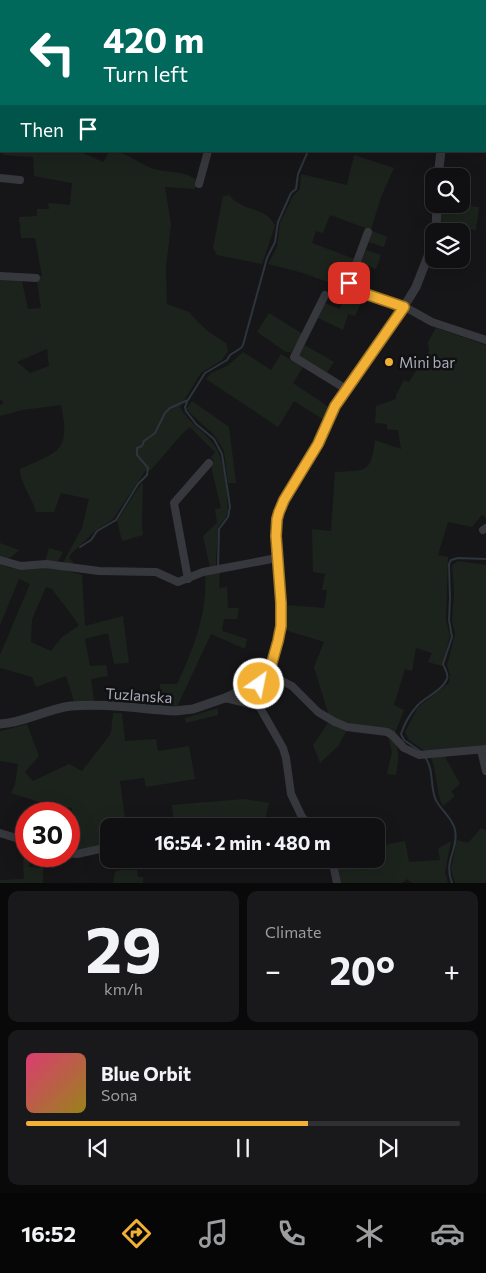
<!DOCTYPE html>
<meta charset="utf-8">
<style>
body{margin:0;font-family:Commissioner,sans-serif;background:#19191b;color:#f1f3f6;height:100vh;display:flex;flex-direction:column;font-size:19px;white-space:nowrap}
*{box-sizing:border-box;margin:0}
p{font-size:16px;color:#9c9d9f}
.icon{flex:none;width:28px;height:28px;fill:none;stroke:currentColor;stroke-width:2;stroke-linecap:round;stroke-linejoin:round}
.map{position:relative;height:883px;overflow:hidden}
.details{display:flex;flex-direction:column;gap:8px;padding:8px;background:#09090a;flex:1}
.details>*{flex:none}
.hud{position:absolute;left:0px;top:0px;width:486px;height:152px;box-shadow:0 5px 20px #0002,0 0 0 1px #303032;background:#00695c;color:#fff;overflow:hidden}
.fabs{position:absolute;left:425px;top:168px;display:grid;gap:10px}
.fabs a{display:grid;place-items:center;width:45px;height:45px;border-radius:10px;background:#101012;box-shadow:0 5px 20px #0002,0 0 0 1px #303032;font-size:25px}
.speed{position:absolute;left:15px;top:802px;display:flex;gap:10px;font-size:25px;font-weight:700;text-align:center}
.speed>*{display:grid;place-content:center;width:65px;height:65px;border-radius:50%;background:#101012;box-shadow:0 5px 20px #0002,0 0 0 1px #303032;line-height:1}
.speed .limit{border:8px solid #d22;background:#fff;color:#111}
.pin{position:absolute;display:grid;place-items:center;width:42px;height:42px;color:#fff;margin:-21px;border-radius:10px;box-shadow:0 2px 8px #0006}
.me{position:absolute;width:55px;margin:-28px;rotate:33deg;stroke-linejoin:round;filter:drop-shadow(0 0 4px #0008)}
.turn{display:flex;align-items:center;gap:18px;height:105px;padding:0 20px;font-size:22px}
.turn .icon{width:65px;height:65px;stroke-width:2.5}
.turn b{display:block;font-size:35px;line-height:42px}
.then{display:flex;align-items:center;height:48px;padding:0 20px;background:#0003;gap:10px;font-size:19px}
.big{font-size:38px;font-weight:700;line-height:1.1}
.details .widget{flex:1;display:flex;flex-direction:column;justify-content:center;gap:8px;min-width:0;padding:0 18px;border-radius:10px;background:#19191b}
.details .dial{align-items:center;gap:0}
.dial b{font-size:65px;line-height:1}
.song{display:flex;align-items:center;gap:15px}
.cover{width:60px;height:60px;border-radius:8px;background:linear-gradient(135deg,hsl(340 70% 55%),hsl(50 70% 35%))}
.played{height:5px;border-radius:2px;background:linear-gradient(90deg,#f2b134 65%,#303032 65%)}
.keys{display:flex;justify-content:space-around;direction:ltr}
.heat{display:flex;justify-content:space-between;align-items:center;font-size:28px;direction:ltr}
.details .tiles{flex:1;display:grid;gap:8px;grid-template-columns:1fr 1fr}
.widget:last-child{grid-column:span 2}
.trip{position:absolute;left:100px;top:818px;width:285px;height:50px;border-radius:10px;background:#101012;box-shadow:0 5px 20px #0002,0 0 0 1px #303032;font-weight:700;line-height:50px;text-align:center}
.dock{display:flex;height:80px;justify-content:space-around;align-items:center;background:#060607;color:#9c9d9f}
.dock .icon{width:35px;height:35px}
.dock .active{color:#f2b134}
.dock b{font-size:22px;color:#f1f3f6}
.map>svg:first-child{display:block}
.green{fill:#1c231d;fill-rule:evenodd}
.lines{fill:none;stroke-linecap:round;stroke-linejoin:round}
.stream{stroke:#2c353c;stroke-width:2}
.minor{stroke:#37383d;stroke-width:8}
.tertiary{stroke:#37383d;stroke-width:9}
.route-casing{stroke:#9d7322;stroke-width:12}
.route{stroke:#f2b134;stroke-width:9}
.poi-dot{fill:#f2b134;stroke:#111113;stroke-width:2}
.labels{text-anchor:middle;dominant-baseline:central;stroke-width:5;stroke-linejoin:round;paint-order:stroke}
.poi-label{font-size:15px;fill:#a8adb8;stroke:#111113;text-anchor:start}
.street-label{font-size:15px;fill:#a8adb8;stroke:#111113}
</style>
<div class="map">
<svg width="486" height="883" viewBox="0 0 486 883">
<rect width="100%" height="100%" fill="#161618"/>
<path class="green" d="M4 151H79L103 162 110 151C127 151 138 164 154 169 168 173 184 170 196 180L195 189 165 187 171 224 166 268 167 304 189 312 196 320 209 332 226 343 228 351 222 360 201 373 180 407C187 421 202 430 212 442 226 458 226 490 228 511L225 519 218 527C218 540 216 551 216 565L215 567 210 568 203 536 217 523 215 509 221 508 211 466 214 461 211 457 215 452 190 427 181 435 151 470H146L113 519 95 531 71 554 69 558 75 565 65 563 64 561 82 528 89 499 61 493 54 512H36C32 497 20 483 20 469 59 451 71 452 61 405L22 410 0 416V405L4 403 0 399V279L22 281 28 309 41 308 37 281 40 280 39 276H42L35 238H21L19 217 37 216V209H49L48 203 70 205 72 183 34 176 33 157 3 155ZM47 349 49 366 30 373 17 362Z
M354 155 394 168 381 197 371 230 330 215 323 233 316 231 312 243 355 259 346 282 364 296 355 316 348 314 343 330 318 318 325 303 340 309 347 289 303 273 268 264 277 247 280 223 293 196 300 189 301 174 347 185Z
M229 195C232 198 234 201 238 203 251 211 269 210 275 226L262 264 217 255 213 248 223 196Z
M441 204 479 207 476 230 468 229 465 250 461 249V231H440Z
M372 231 387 237 384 247 368 242Z
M366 250 381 255 376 269 361 263Z
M269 313 303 334 291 352H286L257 332Z
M436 328 486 345V518L482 515 472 527 448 522 438 555 448 557 446 619 450 636 442 666 428 662 432 653 416 648 412 671 405 669 394 705 404 710 395 733 353 725 329 716 314 667 324 642 285 630 286 605 324 608 327 590H322L325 574 313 572 312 529 331 531 335 472C366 470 371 474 375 440L401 449 398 430 387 429V424L375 423 376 406 396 399V395L404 380 409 382 429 351 428 342Z
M303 344 334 362 326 374 298 356Z
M243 352 271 370 281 354 303 367 293 383 329 407 324 420 294 401 278 427 206 379 211 373 227 366Z
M192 401 229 427 236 483H228L224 451 214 435 189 412 187 408Z
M141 484H143L142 524 143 535 122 541 117 521Z
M0 543 19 550C13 556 8 561 0 557Z
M49 548 63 552 58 561H45Z
M458 561 486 565V745L425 751 409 740 405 732 418 707 449 683 450 675 447 665 455 634 452 621 454 593 452 565Z
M0 564C16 572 34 567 51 568 61 568 72 572 82 575L85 626 123 616 129 663 114 664 108 633 85 639 90 666 106 665 108 676 91 679 94 701 74 702 66 676 36 687 32 677 0 668V655L30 584 19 579 0 625ZM46 587 52 589 79 625 61 638 51 651 31 642 32 619Z
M220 570 219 588 227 587 228 608H239L237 619H224L222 631 247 639 245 649 211 634 176 709 158 708 160 684H177C193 650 208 612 205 574Z
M218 708V715L186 723 185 718Z
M113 713H122L125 741 156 739 158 751 189 746 195 779 146 787 144 778 120 781 126 826H109V844L86 849 74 850 72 808 42 803 11 793 15 785 18 764 0 761V732L1 731 27 724 39 756 25 772 33 781 69 764 82 771 109 736 111 732Z
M328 723 346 731 339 745 320 763 313 745Z
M388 737C403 749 398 758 396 775L387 774 392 752Z
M444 755 460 784 451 792 455 796 443 806C435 790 438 774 431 758Z
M244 799 269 803 264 824 250 826H174L172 805Z
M481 828 486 830V883H455L451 869 457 840 468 843Z
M376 834 379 846 405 841 409 862 440 860 438 849 451 841 445 872 448 883H412L407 879 402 883H341L336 859H376Z
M25 844 26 856H30L29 867 43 868V883H0V880L24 879 23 861 24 860Z
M121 870H137L138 877H143V883H113L115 872Z"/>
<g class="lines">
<path class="stream" d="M348 1 349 0
M187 402 185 407 186 411 196 424 214 439 222 454 230 507 228 517 219 529 218 566
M80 547 91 540 97 531 116 520 138 484 147 475 148 468 137 455V448L142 446 144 441 155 433 165 413 170 408 188 400 205 373 227 360 230 355 241 348 243 345 267 258 275 242 278 222 291 193 296 189 298 174 308 151
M423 753 404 740 401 734C404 725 410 714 417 706 425 697 442 691 447 679 449 675 445 669 443 664L452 637 449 620 450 598 449 564 451 560 458 558 486 559
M425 757C434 770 430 784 435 798 439 809 453 818 455 830 459 849 443 861 452 883"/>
<path class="minor" d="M438 0 439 1
M4 1 6 0
M151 1 152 0
M0 47H1
M0 178 20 180
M199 184 208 151
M368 232 349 283 350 288 407 308 432 322 486 340
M0 276 36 278
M325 295 294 357 346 389
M483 530 486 528
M0 560 21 566 46 564 99 571 156 572 178 582 203 572 277 558
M188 579 174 503 209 463
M269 670 270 675 292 686 318 712 335 722 347 727 387 732 392 735 404 748 419 755 486 749
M259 680V706L283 748 286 758 291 794 302 817 310 826
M225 698 259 706
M481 750 486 771
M0 833 26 841
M69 853 77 854 109 847
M332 859 337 883"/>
<path class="tertiary" d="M485 21H486
M438 176 441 151
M436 231 437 204
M0 724C25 723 46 709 71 706 105 703 141 709 175 711L193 709 225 698 244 689 263 677 271 666 278 641 281 625V603L276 536 279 512 317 444 335 405 391 328 416 287 434 241"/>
</g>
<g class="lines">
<g class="route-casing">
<path id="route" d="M259 684 258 680 271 666 278 641 281 626V603L276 536 277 519 279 512 284 500 318 444 335 406 404 307 351 289 349 283"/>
</g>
<use href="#route" class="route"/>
</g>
<circle class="poi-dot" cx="389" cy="362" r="5"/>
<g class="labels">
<g class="poi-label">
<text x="399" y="362">Mini bar</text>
</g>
<g class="street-label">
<text transform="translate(139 695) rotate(4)">Tuzlanska</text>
</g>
</g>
</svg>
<div class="fabs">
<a><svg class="icon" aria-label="search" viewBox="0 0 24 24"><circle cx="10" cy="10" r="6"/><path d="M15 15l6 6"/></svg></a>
<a><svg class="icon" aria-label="layers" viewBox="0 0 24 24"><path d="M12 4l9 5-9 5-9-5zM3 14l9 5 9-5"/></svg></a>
</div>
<div class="speed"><div class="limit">30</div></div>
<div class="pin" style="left:349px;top:283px;background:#d93025"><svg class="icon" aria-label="arrive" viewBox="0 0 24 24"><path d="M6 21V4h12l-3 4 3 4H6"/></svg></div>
<svg class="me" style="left:259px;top:684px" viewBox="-20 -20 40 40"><circle r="17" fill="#f2b134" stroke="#fff" stroke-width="3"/><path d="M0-11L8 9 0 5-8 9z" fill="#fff"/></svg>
<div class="trip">16:54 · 2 min · 480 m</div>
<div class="hud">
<div class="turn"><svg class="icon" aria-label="left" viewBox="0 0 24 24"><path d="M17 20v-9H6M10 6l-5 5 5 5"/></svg><div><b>420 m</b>Turn left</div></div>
<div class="then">Then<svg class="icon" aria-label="arrive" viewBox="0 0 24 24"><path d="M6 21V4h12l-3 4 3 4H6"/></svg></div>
</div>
</div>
<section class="details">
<div class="tiles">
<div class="widget dial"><b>29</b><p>km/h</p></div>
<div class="widget"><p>Climate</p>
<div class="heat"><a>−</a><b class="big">20°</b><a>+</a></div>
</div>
<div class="widget">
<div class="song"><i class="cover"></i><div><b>Blue Orbit</b><p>Sona</p></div></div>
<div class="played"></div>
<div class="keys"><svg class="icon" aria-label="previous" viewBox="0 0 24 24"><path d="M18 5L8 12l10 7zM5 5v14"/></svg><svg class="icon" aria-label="pause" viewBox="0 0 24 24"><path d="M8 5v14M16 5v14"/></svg><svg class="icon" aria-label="next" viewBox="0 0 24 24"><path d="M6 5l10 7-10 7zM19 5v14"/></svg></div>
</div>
</div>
</section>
<nav class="dock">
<b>16:52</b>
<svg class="icon active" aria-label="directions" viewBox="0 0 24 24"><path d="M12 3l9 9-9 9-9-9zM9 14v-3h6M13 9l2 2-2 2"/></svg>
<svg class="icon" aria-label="music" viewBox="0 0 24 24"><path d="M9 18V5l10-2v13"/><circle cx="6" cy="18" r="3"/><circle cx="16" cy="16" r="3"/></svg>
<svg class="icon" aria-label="phone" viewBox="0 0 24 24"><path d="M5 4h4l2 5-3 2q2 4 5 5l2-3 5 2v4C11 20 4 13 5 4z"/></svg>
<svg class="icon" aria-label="climate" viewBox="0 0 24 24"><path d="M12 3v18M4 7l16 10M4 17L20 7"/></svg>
<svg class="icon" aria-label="car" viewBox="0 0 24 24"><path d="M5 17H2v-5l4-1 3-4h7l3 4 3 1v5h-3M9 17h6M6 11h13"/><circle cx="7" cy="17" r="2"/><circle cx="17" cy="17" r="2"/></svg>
</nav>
